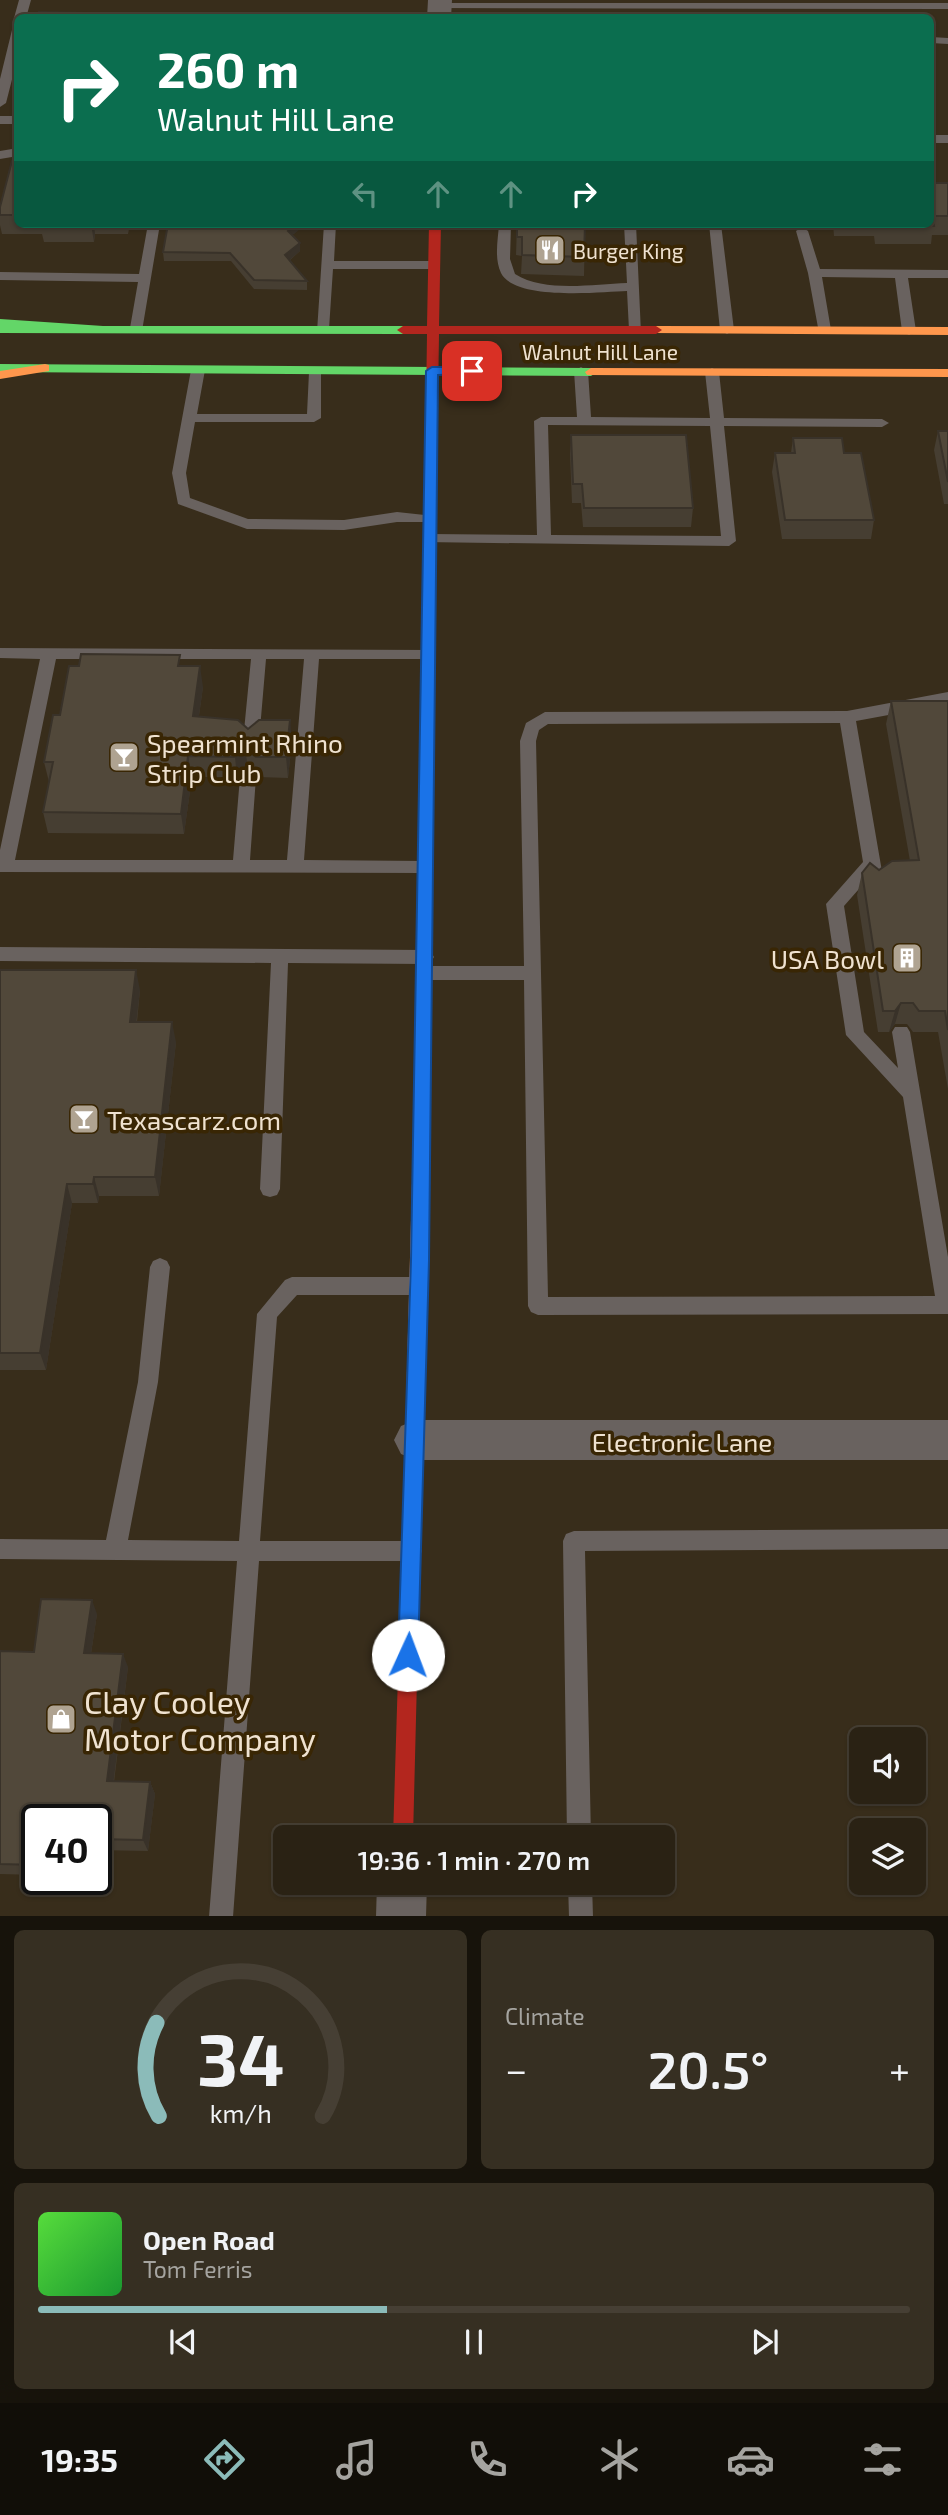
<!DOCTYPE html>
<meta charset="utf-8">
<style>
body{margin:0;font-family:"Exo 2",sans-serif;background:#362f22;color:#f1f3f6;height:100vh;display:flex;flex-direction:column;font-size:26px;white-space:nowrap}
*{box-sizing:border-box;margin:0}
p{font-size:23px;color:#a5a4a0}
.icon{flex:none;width:38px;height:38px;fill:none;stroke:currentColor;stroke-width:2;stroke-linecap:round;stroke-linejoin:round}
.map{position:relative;height:1916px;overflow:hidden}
.drawer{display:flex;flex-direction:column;gap:14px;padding:14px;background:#17130b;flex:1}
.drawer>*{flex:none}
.guide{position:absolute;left:14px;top:14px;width:920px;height:214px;border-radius:10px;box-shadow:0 2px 5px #0004,0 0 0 2px #463f34;background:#0b6e4f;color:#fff;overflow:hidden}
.tools{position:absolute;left:849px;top:1727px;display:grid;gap:14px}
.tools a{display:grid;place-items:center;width:77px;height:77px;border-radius:10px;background:#2a2214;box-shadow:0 2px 5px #0004,0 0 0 2px #463f34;font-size:35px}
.speed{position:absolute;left:21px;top:1804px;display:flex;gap:14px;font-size:35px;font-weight:700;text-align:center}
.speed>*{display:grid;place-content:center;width:91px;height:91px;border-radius:50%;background:#2a2214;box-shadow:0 2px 5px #0004,0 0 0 2px #463f34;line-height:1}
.speed .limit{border:4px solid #111;border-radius:10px;background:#fff;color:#111}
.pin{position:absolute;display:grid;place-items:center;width:60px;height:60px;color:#fff;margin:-30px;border-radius:14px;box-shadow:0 4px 10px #0006}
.me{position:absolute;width:77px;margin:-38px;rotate:2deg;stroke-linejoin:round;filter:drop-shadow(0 0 5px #0008)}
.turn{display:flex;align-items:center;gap:24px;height:147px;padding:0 28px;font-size:32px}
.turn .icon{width:91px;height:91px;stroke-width:2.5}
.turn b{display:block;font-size:49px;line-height:60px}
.lanes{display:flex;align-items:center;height:66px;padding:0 28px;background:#0003;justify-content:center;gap:35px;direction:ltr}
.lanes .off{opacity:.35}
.big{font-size:52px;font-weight:600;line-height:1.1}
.drawer .card{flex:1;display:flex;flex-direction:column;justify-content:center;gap:10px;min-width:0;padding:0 24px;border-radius:10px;background:#362f22}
.drawer .dial{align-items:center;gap:0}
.dial svg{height:182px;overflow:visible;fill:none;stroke:#463f34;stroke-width:7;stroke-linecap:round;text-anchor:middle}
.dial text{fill:#f1f3f6;stroke:none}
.song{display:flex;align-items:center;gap:21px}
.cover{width:84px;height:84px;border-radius:10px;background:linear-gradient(135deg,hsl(110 70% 55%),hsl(130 70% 35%))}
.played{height:7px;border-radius:4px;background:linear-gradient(90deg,#8bbbb9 40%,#463f34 40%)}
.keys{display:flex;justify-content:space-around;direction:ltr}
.heat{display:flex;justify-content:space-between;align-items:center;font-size:38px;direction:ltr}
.drawer .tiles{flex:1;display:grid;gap:14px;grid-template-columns:1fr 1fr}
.card:last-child{grid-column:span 2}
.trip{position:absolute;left:273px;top:1825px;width:402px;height:70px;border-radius:10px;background:#2a2214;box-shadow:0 2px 5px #0004,0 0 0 2px #463f34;font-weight:600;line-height:70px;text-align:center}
.menu{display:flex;height:112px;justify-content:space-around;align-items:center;background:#110e08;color:#a5a4a0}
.menu .icon{width:49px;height:49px}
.menu .selected{color:#8bbbb9}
.menu b{font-size:32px;color:#f1f3f6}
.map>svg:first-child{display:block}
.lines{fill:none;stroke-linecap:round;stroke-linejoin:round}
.lane{fill:#69625f;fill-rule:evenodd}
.street{fill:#69625f;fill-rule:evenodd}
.fast{fill:#63d668;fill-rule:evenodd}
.slow{fill:#ff974d;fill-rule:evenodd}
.jam{fill:#b3261e;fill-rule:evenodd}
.wall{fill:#463e32}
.shaded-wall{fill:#393229}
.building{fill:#51483a;stroke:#393229;stroke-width:2}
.route{fill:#1a73e8;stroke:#114b97;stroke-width:2}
.labels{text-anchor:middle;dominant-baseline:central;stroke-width:7;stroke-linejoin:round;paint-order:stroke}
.far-poi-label{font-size:21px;fill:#efe2d0;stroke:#392604;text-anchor:start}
.far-street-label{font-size:21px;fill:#efe2d0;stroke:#392604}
.poi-label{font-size:26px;fill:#efe2d0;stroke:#392604;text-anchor:start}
.street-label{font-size:26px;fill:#efe2d0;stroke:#392604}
.near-poi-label{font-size:32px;fill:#efe2d0;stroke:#392604;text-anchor:start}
</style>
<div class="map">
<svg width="948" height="1917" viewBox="0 0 948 1917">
<rect width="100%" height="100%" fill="#382d1b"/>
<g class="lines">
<path class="lane" d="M19 0H31L26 18H18V21L14 18Z
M440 3H948V9L436 8 434 6Z
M18 27V56L6 103 0 107V79L12 30Z
M931 37 948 38V44L931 43Z
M0 116H18V124H0Z
M931 135H948V143H931Z
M18 148V156L0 159V151Z
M148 224H160L142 331 137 332 130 328 138 282 0 280V272L139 274Z
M324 224H336L334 261H434L440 265 434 269H333L329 329 322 333 317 332Z
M499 224H511L510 259 515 274C545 293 593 284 627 283L624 224H636L641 333H631L629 330 627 291C600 292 515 301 501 273 494 258 498 240 499 224Z
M709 224H721L734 330 727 334 720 330Z
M802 227 808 231 820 269 948 270V278H908L916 331 909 335 902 331 895 278 822 277 831 330 829 333H819L808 273 796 231Z
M198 366 205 370 197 414H307L309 372 311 369H321V418L314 422H195L186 473 190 498 248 519 344 520 397 512 434 516V522H397L344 530 247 529 178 504 172 473 191 370Z
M581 367 588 371 591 417 710 418 705 372 712 368 719 372 724 418 882 419 889 423 882 427 724 426 736 541 729 546 424 542V536L429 534 537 535 534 421 541 417H577L574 371ZM548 425 710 426 721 536 551 535Z
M0 648 432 650 435 654 427 659H319L304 860 425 861 433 867 425 873 0 872V850L40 659 0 658ZM56 659H251L243 741 251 747 259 741 266 659H304L287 860H250L256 777 248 771 240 777 233 860H15Z
M948 692V704L856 721 884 883 875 890 869 888 866 881 844 906 864 1032 898 1068 892 1032 895 1027H907L910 1032 948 1257V1314L538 1315 531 1312 528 1306 524 980H424L418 978 415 973 418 968 424 966H524L520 741 526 723 545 712 847 711ZM840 723 863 862 826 904 846 1035 903 1097 935 1296 548 1297 536 741 539 730 548 724Z
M0 947 425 950 431 952 434 957 431 962 425 964 288 963 280 1189 277 1195 270 1197 263 1195 260 1189 271 963 0 961Z
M160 1258 167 1261 170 1267 158 1382 128 1540 239 1541 257 1314 285 1280 292 1277H418L425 1280 428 1286 425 1292 418 1295H297L277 1317 260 1541H411L419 1544 422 1551 419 1558 411 1561H259L233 1917H209L237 1561 0 1559V1539L106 1540 138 1382 150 1267 153 1261Z
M948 1529V1549L585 1551 591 1838H567L563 1541 566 1534 574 1531Z
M568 1883H592L593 1917H569Z"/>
<path class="street" d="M428 0H452L451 18H427Z
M416 1420H948V1460H416L401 1454 394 1440 401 1426Z
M377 1883H427L426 1917H376Z"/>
<path class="fast" d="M0 319 103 326H403L409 330 403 334 0 333Z
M0 364 591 368 597 372 591 376 0 372Z
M431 472 437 476 429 1146 427 1151 421 1153 415 1151 413 1146 425 476Z"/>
<path class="slow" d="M656 326 948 327V335L652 333V327Z
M45 364 49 365V371L0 379V371Z
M591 368 948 369V377L587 375 585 372Z
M421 1139 427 1141 429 1146 422 1480 420 1486 413 1489 406 1486 404 1480 413 1146 415 1141Z"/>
<path class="jam" d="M429 224H441L439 326H656L662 330 656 334H439L437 476 431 480 425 476 427 334H403L397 330 403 326H427Z
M413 1471 420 1474 422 1480 413 1838H393L404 1480 406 1474Z"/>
</g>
<path class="wall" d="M18 68V110L13 85Z
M18 161V224H130L128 234H95L94 242H44L42 234H2L0 225V207Z
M931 183H948V235H932L931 244H875L874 236H834L833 224H931Z
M306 224 292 235 300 243V251L289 261 307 281V290L254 289 231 261H164L163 252Z
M517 224H585L584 276 521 274 522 256 516 255Z
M938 431H948V504H944L934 450Z
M571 435 693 508 691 527H583L581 503H572L570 454Z
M793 438 844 453 874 520 871 539H782L772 472 775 453H791Z
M182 666 203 687 199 716 292 741 288 778 259 777 248 768 237 777H192L184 834 48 833 43 812 49 782 44 762 60 715Z
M891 701H948V1089L938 1032H913L907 1024H895L889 1032H878L857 895 862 873 879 870 910 861 886 724Z
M0 970 140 990 137 1022 176 1042 159 1196H99L98 1203H72L46 1370H0Z
M97 1614 91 1654 128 1667 114 1782H150L155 1794 148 1851 96 1850V1820H37V1875L0 1874V1651L34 1652Z"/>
<path class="shaded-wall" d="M91 224H94L95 234 94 242Z
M295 224H306L288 239V231Z
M300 243V251L285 264V255Z
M200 666 203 687 196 736 193 716Z
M290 720 292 741 288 778 286 757Z
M245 748 248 768 237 777 235 757Z
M188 756 192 777 184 834 181 814Z
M136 970 140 990 134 1042 130 1022Z
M901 1003 895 1024 889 1032 895 1011Z
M172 1022 176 1042 159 1196 155 1177Z
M94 1177 99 1196 98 1203 93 1184Z
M67 1184 72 1203 46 1370 40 1353Z
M92 1600 97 1614 89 1666 84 1653Z
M123 1654 128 1667 112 1793 107 1781Z
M150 1782 155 1794 148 1851 143 1840Z"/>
<path class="building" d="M39 12 86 13 85 16 348 18H38Z
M18 68V85H13Z
M12 161H18V215H0V207Z
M931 183H948V216H932L934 226 879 225 878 224H931Z
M168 224H295L288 231 300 243 285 255 307 281 254 280 230 253 163 252Z
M517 224H585L584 257 522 255V237H517Z
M938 431H948V482Z
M571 435H686L693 508H584L582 484H573Z
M793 438H842L844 453H861L874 520H785L775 453H795Z
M81 654 180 655 178 666H200L193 716 238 720 248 729 259 720H290L286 757H256L245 748 235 757 188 756 181 814 43 812 53 762H44L53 715H60L69 666H79Z
M891 701H948V1030L945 1011H919L913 1003H901L895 1011H883L862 873 870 863 879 870 892 861 919 860Z
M0 970H136L130 1022H172L155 1177H94L93 1184H67L40 1353H0Z
M41 1599 92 1600 84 1653 123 1654 107 1781 150 1782 143 1840 96 1839V1820H37V1865L0 1864V1651L34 1652Z"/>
<path class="route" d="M472 367 479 371 477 374 438 375 429 1260 418 1655 416 1662 408 1665 401 1662 398 1655 411 1260 426 371 432 367Z"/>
<defs>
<g id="restaurant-square" transform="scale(1.575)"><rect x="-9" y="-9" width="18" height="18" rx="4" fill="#afa391" stroke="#392604"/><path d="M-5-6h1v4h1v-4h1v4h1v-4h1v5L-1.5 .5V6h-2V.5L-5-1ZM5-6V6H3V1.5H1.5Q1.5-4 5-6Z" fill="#fff"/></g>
<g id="bar-square" transform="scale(1.575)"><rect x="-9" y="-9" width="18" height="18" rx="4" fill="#afa391" stroke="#392604"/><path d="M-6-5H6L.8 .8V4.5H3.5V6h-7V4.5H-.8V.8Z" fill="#fff"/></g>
<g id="building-square" transform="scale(1.575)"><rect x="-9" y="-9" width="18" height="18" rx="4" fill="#afa391" stroke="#392604"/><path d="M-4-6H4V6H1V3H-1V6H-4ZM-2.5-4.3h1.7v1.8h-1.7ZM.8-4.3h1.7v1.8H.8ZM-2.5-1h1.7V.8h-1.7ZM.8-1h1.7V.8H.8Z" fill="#fff"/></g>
<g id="shop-square" transform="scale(1.575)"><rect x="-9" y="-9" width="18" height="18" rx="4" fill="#afa391" stroke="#392604"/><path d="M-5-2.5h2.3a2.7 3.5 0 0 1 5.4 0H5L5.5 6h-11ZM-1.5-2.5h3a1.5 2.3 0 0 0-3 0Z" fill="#fff"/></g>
</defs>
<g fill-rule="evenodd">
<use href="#restaurant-square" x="550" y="250"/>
<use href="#bar-square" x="124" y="757"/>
<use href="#building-square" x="907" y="958"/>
<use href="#bar-square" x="84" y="1119"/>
<use href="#shop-square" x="61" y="1719"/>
</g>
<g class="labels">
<g class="far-poi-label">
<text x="573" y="250">Burger King</text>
</g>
<g class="far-street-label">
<text x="600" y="351">Walnut Hill Lane</text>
</g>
<g class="poi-label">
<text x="147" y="742">Spearmint Rhino<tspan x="147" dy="30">Strip Club</tspan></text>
<text x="884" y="958" text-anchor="end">USA Bowl</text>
<text x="107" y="1119">Texascarz.com</text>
</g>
<g class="street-label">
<text x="682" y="1441">Electronic Lane</text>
</g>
<g class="near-poi-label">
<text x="84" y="1701">Clay Cooley<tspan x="84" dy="37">Motor Company</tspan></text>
</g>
</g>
</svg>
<div class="tools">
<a><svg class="icon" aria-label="sound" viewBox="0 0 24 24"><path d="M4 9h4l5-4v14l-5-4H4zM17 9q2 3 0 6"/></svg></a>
<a><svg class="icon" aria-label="layers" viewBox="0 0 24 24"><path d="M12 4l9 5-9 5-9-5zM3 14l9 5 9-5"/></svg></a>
</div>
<div class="speed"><div class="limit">40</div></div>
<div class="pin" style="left:472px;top:371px;background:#d93025"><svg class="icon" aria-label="arrive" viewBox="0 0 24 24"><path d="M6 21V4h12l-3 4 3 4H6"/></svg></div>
<svg class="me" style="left:408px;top:1655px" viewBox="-20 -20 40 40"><circle r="19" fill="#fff"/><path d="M0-13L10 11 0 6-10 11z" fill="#1a73e8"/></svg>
<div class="trip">19:36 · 1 min · 270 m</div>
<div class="guide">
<div class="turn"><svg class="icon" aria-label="right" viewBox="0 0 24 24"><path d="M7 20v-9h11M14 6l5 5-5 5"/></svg><div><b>260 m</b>Walnut Hill Lane</div></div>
<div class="lanes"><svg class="icon off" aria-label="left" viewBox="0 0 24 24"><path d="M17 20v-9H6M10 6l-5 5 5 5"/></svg><svg class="icon off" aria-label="ahead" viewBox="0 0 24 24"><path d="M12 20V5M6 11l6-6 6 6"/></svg><svg class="icon off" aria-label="ahead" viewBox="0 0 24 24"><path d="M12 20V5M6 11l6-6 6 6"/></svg><svg class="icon" aria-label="right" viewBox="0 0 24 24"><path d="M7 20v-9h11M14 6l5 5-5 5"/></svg></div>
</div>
</div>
<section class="drawer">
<div class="tiles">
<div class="card dial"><svg viewBox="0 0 100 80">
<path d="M14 69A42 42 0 1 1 86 69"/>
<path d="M14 69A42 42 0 0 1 13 28" stroke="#8bbbb9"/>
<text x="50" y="56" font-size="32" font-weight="700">34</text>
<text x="50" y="72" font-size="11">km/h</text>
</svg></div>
<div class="card"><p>Climate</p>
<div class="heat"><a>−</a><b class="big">20.5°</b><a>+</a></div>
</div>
<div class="card">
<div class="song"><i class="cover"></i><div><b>Open Road</b><p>Tom Ferris</p></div></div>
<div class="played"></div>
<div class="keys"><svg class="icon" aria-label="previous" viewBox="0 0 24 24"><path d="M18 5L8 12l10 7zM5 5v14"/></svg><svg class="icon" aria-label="pause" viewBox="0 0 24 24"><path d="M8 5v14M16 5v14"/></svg><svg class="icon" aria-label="next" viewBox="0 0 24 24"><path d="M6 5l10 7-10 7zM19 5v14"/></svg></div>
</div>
</div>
</section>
<nav class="menu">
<b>19:35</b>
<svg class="icon selected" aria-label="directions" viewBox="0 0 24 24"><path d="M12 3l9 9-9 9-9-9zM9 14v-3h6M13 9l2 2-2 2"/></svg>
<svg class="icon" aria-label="music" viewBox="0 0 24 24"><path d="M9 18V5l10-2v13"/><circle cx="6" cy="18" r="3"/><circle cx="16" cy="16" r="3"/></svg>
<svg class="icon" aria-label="phone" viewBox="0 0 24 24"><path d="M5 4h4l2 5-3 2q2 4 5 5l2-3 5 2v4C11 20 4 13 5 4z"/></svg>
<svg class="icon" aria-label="climate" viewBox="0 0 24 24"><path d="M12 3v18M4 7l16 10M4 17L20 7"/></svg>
<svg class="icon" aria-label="car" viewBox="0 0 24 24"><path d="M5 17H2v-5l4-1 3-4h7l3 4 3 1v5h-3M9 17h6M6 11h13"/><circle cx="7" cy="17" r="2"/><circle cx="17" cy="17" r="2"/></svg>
<svg class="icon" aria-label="filters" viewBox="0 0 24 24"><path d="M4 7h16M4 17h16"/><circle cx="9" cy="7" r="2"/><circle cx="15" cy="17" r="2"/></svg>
</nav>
